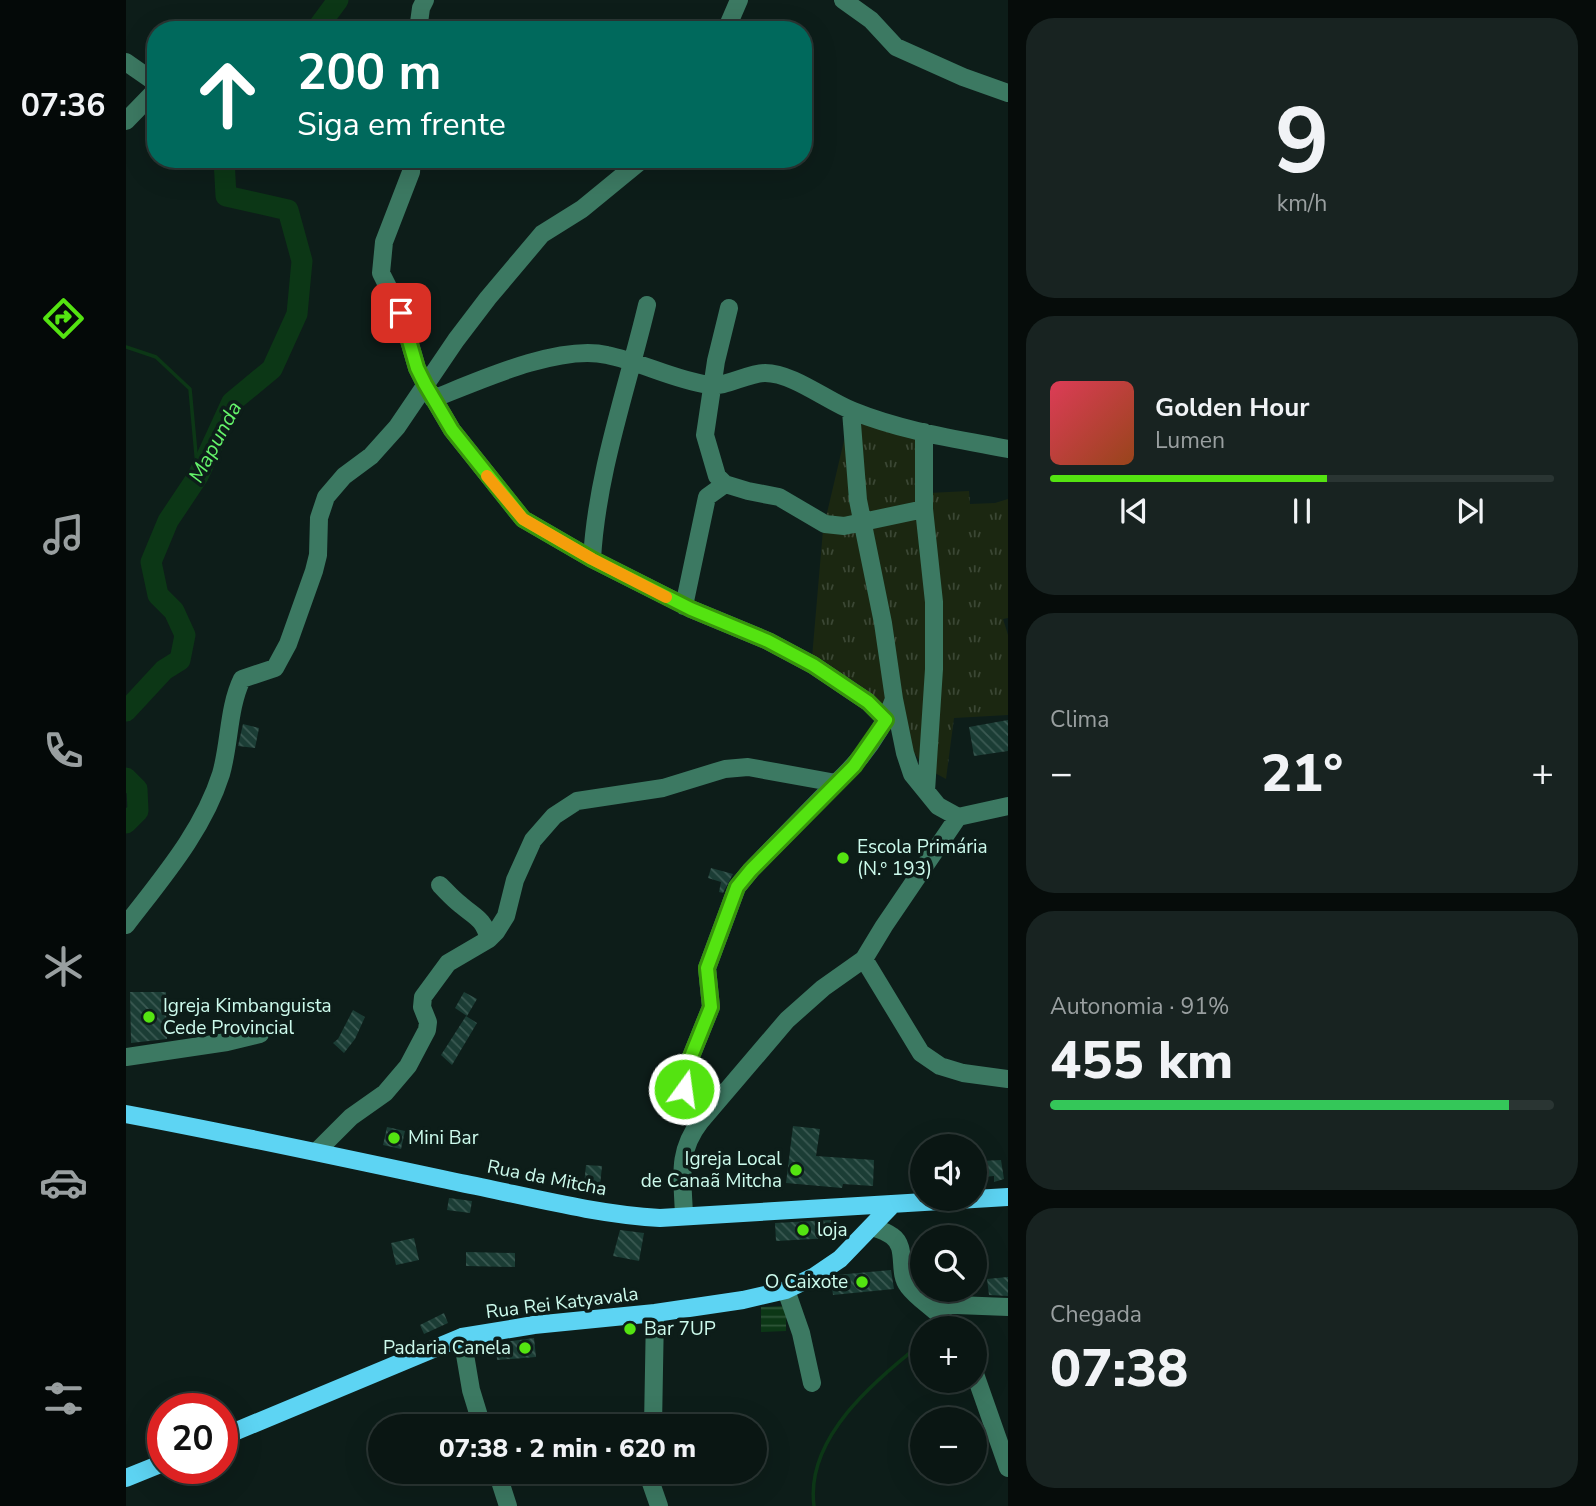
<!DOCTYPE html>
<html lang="pt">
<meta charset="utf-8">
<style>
body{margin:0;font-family:"Nunito Sans",sans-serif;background:#182321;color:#f1f3f6;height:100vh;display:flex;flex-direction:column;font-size:26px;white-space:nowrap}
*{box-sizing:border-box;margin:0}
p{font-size:23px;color:#999fa0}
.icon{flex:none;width:38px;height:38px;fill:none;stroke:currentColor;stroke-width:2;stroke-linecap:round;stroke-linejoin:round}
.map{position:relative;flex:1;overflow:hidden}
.side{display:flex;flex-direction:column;gap:18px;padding:18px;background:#060c0a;width:588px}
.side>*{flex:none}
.hud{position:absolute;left:21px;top:21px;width:665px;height:147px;border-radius:28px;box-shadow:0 7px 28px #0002,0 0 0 2px #2a3533;background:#00695c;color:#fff;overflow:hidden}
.controls{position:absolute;left:784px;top:1134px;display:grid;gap:14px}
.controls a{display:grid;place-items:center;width:77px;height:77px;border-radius:50%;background:#0a1613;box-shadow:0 7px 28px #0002,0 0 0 2px #2a3533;font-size:35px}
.speed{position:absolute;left:21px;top:1393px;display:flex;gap:14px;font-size:35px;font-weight:700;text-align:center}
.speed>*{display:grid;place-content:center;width:91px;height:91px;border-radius:50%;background:#0a1613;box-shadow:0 7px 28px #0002,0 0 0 2px #2a3533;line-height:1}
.speed .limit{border:10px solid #d22;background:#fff;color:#111}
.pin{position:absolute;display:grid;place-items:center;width:60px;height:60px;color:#fff;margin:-30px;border-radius:14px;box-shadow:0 4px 10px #0006}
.me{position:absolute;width:77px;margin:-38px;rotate:14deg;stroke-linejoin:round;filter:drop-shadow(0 0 5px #0008)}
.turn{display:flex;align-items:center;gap:24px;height:147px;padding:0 35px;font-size:32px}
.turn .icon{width:91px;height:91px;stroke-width:2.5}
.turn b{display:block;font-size:49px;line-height:60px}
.big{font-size:52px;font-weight:800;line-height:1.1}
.side .card{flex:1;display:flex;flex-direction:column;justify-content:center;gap:10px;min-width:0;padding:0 24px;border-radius:28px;background:#182321}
.side .dial{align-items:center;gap:0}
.dial b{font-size:91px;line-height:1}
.song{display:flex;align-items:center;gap:21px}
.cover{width:84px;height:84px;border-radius:10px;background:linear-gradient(135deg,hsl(350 70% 55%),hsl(20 70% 35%))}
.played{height:7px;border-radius:4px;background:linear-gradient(90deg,#54e311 55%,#2a3533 55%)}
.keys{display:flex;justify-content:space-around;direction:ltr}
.heat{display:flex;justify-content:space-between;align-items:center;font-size:38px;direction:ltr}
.charge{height:10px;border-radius:5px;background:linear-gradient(90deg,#34c759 91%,#2a3533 0)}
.trip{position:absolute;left:242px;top:1414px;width:399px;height:70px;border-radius:35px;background:#0a1613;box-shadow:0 7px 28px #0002,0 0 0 2px #2a3533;font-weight:800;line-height:70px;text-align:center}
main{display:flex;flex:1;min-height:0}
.tabs{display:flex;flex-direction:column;width:126px;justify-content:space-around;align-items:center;background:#040908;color:#999fa0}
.tabs .icon{width:49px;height:49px}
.tabs .selected{color:#54e311}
.tabs b{font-size:32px;color:#f1f3f6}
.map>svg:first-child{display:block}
.grass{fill:url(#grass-tufts)}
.water{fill:url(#water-rules)}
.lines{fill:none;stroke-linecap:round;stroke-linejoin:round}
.stream{stroke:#0c3716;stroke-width:3.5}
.river{stroke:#0c3716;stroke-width:21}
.building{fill:url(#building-back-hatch)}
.minor{stroke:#3c7962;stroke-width:18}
.major{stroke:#5dd4f3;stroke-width:18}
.route-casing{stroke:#37940b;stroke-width:18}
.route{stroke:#54e311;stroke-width:12}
.slow{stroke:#f59e0b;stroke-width:12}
.poi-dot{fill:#54e311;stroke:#0d1d19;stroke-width:2.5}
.labels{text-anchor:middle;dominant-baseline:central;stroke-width:7;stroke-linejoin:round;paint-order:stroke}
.poi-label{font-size:19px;fill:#cdfbed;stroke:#0d1d19;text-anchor:start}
.street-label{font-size:19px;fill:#cdfbed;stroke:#0d1d19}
.water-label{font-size:21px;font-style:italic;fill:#64f36a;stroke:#0d1d19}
</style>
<main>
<nav class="tabs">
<b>07:36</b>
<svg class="icon selected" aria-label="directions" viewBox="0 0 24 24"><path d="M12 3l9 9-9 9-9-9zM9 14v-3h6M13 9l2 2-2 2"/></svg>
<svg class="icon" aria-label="music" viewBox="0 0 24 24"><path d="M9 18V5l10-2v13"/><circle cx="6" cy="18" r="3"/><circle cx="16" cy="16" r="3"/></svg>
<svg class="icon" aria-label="phone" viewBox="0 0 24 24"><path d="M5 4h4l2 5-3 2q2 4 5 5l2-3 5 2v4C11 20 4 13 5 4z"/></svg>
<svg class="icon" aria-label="climate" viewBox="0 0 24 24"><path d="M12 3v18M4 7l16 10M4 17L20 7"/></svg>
<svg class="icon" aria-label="car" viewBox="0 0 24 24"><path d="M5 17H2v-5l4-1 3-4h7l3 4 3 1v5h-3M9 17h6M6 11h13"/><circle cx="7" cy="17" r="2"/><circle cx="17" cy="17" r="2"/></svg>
<svg class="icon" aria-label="filters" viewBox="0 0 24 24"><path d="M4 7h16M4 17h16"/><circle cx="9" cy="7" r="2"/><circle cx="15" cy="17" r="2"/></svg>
</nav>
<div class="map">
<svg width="882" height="1506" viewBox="0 0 882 1506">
<defs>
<pattern id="grass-tufts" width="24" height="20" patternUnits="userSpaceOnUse" patternTransform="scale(1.75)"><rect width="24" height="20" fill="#1b2711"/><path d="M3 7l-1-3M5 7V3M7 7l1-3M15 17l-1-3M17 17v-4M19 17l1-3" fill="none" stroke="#3b4734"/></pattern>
<pattern id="water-rules" width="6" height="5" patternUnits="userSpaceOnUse" patternTransform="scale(1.75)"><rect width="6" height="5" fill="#0c3716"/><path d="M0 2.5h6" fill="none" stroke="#2e5538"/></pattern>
<pattern id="building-back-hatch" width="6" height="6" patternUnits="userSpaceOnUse" patternTransform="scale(1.75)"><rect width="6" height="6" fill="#1b3d35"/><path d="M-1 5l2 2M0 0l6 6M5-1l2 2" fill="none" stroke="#3b5a53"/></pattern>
</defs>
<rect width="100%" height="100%" fill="#0d1d19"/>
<path class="grass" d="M725 411 798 432 803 493 843 491 844 504 869 503 882 499V618L877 619 882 635V715L828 718 820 779 798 767 755 704 732 684 686 658 697 530Z"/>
<path class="water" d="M660 1306V1331L635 1332V1307Z"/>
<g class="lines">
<path class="stream" d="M0 347 30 357 64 389 72 476
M688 1506C679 1438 749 1380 796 1343"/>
<path class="river" d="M190 30 212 0
M0 711 38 670 54 660 59 635 48 611 32 595 25 562 42 521 72 476 106 402 146 369 171 314 176 261 162 210 100 196 98 159
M0 778 11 789 12 811 0 823"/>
</g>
<path class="building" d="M882 720V751L848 756 843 727Z
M117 724 133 728 129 748 112 746Z
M585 868 607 874 597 893 593 892 595 882 582 878Z
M4 992H40L41 1039 5 1043Z
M338 992 351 999 341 1016 329 1008Z
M227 1010 239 1017 229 1039 218 1053 207 1043 212 1039Z
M340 1016 351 1023 326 1065 315 1055Z
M667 1126 694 1129 690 1156 748 1160 747 1186 717 1184 716 1188 660 1183Z
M261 1127 279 1131 275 1149 257 1145Z
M875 1160 878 1179 868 1182V1176L856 1177 854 1161Z
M460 1165 476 1166 474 1186 458 1185Z
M323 1198 346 1201 344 1213 321 1210Z
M705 1220V1238L650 1241 649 1223Z
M494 1230 518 1233 513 1261 487 1256Z
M288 1238 293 1260 270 1265 265 1243Z
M340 1252 389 1253V1267L340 1266Z
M765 1270 768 1289 707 1295 705 1279 710 1275Z
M882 1277V1296L863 1295 861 1279Z
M318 1313 322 1323 298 1334 294 1325Z
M408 1338 410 1357 371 1360 370 1343Z"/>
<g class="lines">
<path class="minor" d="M717 0 745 20 770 47 837 77 882 93
M292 30 295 8 299 0
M600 30 613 0
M0 62 30 83
M0 121 30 90
M286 159 285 172 258 242 255 273 275 313 291 368 299 384 326 430 397 519 466 559 565 609 642 641 687 665 742 702 760 720
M603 308 590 361 579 435 591 476 599 484 622 491 653 497 699 524 718 526 798 509
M307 399C352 381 433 344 481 355 515 362 548 380 583 385 598 388 622 373 639 373 667 373 701 401 727 411 776 431 830 439 882 449
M725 411 732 500 757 623 768 699 779 753 786 774 812 806 832 817
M798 432V509L808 602V669L800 791
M466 559C471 472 501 389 521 305
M558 606 581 497 599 484
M314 885C321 892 327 899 335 905 350 918 357 918 363 939
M0 925C36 878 77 831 95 774 104 743 102 708 116 679L149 668 162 644 188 571 192 555 193 518 200 497 218 476 245 456 271 427 330 340 362 298 416 234 456 209 517 159
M738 959 795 1053 814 1066 837 1073 882 1079
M0 1057 101 1042 134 1034
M574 1122 558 1089 562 1064 585 1007 581 968 611 887 625 870 710 783
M191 1151 225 1117 259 1093 282 1066 301 1030 302 1022 296 1007 297 997 322 963 363 939 370 932 380 916 389 880 407 840 428 816 451 801 537 788 599 769 622 767 710 783C735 760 756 732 768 699
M558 1216C557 1180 550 1153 574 1122L661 1020 697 988 738 959 758 926 832 817 882 806
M746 1227C752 1229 761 1232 766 1236 782 1247 771 1272 782 1286 794 1302 813 1310 825 1328
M660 1290 675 1333 686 1383
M804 1304 882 1307
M336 1337 345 1390 356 1426
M849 1374 882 1468
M527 1426 529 1313
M371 1472 382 1506
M525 1472V1483L533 1506"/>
<path class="major" d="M0 1114C112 1135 223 1159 335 1183 401 1196 467 1214 534 1218L882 1197
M96 1437 336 1337 408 1325 529 1313 617 1300 660 1290 689 1276 714 1259 767 1204
M0 1478 37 1463"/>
</g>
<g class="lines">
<g class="route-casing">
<path id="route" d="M275 313 291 368 299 384 326 430 397 519 466 559 565 609 642 641 687 665 742 702 760 720 728 766 625 870 611 887 581 968 585 1007 562 1064 558 1089"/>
</g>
<use href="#route" class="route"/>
<path class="slow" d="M361 476 397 519 466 559 540 597"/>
</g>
<g class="poi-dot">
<circle cx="717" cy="858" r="7"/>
<circle cx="23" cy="1017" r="7"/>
<circle cx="268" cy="1138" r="7"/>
<circle cx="670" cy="1170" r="7"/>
<circle cx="677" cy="1230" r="7"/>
<circle cx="736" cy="1282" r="7"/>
<circle cx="504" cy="1329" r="7"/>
<circle cx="399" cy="1348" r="7"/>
</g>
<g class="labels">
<g class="poi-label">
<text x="731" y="847">Escola Primária<tspan x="731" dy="22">(N.º 193)</tspan></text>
<text x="37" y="1006">Igreja Kimbanguista<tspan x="37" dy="22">Cede Provincial</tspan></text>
<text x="282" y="1138">Mini Bar</text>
<text x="656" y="1159" text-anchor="end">Igreja Local<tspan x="656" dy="22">de Canaã Mitcha</tspan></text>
<text x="691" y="1230">loja</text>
<text x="722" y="1282" text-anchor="end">O Caixote</text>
<text x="518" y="1329">Bar 7UP</text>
<text x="385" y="1348" text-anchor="end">Padaria Canela</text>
</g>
<g class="street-label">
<text transform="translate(421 1178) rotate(11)">Rua da Mitcha</text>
<text transform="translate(436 1303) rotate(-7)">Rua Rei Katyavala</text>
</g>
<g class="water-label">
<text transform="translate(89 442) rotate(-62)">Mapunda</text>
</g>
</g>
</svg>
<div class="controls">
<a><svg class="icon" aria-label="sound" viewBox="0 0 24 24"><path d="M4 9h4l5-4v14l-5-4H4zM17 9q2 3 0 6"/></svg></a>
<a><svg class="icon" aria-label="search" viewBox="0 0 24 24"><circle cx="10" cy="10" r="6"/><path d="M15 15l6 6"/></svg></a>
<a>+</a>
<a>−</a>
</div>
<div class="speed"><div class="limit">20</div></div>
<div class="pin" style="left:275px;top:313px;background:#d93025"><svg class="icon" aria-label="arrive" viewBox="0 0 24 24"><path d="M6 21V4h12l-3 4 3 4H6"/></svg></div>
<svg class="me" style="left:558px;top:1089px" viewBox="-20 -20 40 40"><circle r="17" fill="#54e311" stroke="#fff" stroke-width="3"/><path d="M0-11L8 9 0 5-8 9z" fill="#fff"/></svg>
<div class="trip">07:38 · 2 min · 620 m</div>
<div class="hud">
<div class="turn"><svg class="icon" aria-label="ahead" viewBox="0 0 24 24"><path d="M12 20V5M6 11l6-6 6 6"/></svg><div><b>200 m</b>Siga em frente</div></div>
</div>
</div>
<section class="side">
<div class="card dial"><b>9</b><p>km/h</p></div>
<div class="card">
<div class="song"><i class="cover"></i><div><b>Golden Hour</b><p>Lumen</p></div></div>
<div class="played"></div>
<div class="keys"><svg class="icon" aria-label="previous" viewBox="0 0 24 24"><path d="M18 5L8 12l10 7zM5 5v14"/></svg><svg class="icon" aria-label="pause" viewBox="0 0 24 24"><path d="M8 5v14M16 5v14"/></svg><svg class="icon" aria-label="next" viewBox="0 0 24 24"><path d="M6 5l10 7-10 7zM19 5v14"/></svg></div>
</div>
<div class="card"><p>Clima</p>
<div class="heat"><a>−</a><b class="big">21°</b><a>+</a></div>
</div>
<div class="card"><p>Autonomia · 91%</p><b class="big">455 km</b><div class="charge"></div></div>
<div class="card"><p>Chegada</p><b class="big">07:38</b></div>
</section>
</main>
